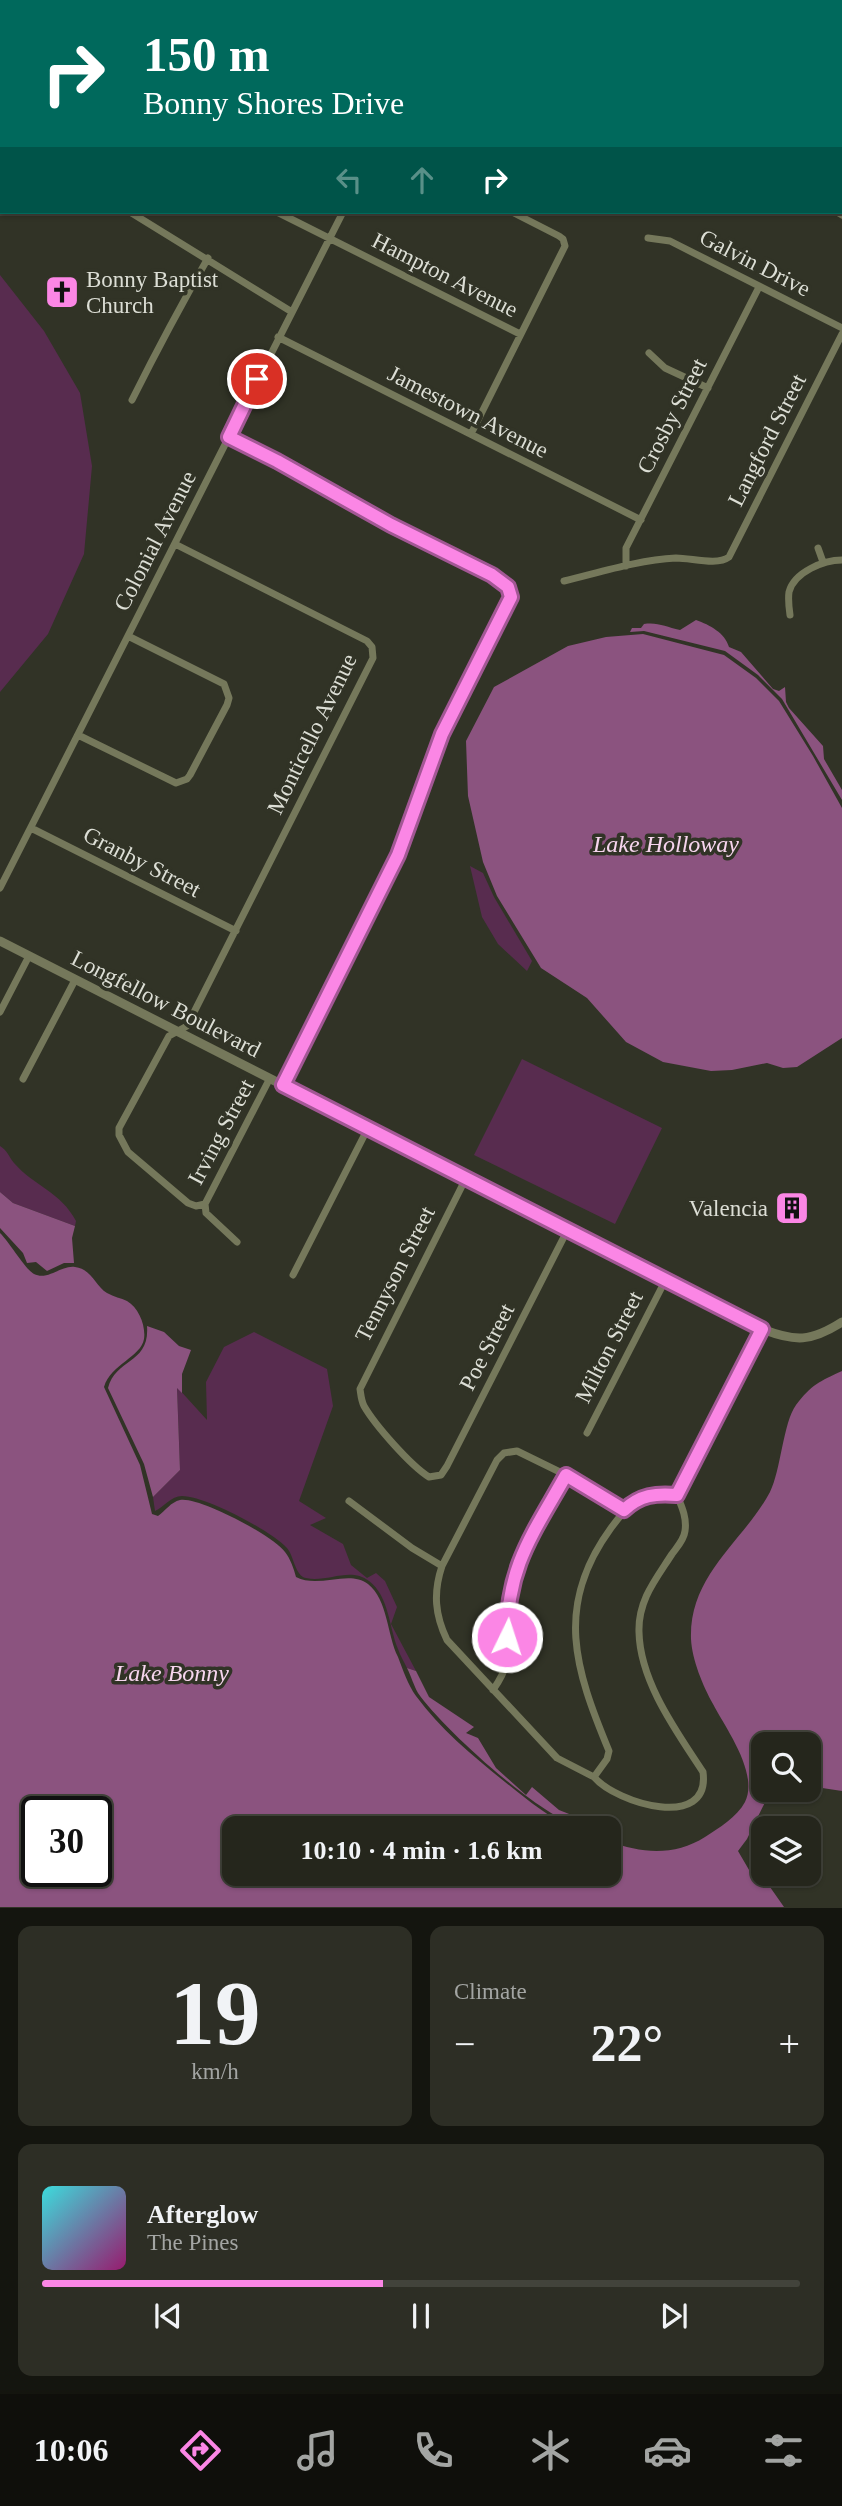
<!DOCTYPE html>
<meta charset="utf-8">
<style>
body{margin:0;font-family:"Times New Roman",serif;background:#2d2e25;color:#f1f3f6;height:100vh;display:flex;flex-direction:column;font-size:26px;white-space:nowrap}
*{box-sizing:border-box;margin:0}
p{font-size:23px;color:#a3a5a3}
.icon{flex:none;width:38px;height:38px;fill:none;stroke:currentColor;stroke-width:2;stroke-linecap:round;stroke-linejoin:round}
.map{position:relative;height:1908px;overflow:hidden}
.side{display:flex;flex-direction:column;gap:18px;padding:18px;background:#14150f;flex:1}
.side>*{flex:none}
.banner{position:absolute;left:0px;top:0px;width:844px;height:214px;box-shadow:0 2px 5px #0004,0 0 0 2px #42433b;background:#00695c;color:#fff;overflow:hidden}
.tools{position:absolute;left:751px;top:1732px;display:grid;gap:14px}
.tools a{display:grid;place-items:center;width:70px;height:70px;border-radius:14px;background:#25261c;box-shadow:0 2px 5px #0004,0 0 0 2px #42433b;font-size:35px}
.speed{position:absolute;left:21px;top:1796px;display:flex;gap:14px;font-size:35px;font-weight:700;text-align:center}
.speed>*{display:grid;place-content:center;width:91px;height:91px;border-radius:50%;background:#25261c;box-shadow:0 2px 5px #0004,0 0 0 2px #42433b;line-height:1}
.speed .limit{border:4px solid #111;border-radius:10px;background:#fff;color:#111}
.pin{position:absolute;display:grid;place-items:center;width:60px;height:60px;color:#fff;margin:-30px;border:4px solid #fff;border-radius:50%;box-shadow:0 2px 7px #0007}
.me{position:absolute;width:77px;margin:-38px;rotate:4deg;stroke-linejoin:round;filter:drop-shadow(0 0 5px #0008)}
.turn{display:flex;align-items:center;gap:24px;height:147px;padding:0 28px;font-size:32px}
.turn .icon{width:91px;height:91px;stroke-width:2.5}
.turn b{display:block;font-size:49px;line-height:60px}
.lanes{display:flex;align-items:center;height:66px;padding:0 28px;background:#0003;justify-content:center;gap:35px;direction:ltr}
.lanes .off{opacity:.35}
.big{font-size:52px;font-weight:600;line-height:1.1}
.side .card{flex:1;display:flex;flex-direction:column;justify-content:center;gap:10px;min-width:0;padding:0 24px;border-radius:14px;background:#2d2e25}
.side .dial{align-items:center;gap:0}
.dial b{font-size:91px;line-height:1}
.song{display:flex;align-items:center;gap:21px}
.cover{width:84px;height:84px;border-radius:10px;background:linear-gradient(135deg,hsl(180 70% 55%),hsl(320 70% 35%))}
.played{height:7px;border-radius:4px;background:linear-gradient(90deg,#fb86e5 45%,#42433b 45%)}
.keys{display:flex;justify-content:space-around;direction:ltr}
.heat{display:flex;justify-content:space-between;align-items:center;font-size:38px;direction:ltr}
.side .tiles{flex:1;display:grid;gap:18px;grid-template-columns:1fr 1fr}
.card:last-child{grid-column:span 2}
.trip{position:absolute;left:222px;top:1816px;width:399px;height:70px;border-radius:14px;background:#25261c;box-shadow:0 2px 5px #0004,0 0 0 2px #42433b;font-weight:600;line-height:70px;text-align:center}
.dock{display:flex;height:112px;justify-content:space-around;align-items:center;background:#0f0f0b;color:#a3a5a3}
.dock .icon{width:49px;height:49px}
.dock .on{color:#fb86e5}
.dock b{font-size:32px;color:#f1f3f6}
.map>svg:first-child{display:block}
.green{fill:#582c4f}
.water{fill:#8b537f;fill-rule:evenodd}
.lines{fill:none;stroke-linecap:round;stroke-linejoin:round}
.minor{stroke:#75785b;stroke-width:7}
.tertiary{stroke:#75785b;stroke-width:9}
.route-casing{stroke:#a35795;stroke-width:18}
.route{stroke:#fb86e5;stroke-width:12}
.labels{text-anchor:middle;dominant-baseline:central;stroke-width:7;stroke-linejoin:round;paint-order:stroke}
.street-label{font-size:23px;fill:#dcded5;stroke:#313326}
.poi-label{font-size:23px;fill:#dcded5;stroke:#313326;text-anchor:start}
.water-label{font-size:24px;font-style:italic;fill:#f7d5ee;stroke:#313326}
</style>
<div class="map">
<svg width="842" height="1908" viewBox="0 0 842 1908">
<rect width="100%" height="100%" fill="#313326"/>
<path class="green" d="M0 275 44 331 80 393 92 466 84 554 48 634 0 692Z
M470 866 483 873 494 897 532 961 527 971 498 944 482 917Z
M522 1059 662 1128 615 1224 474 1155Z
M0 1146C7 1150 9 1157 14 1163 34 1186 61 1192 76 1221L75 1226 13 1203 0 1192Z
M254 1332 327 1369 333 1406 299 1501 326 1518 310 1525 343 1544 351 1565 367 1578 376 1573 385 1581 397 1607 391 1624 416 1671 407 1668C404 1662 400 1655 398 1649 389 1627 389 1596 369 1581 350 1566 327 1583 306 1578 295 1576 294 1556 287 1548 271 1531 206 1496 182 1496 171 1496 164 1507 155 1511L153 1497 180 1470 177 1387 207 1420 206 1382 224 1347Z"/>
<path class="water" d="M696 620C710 625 725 633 729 647L741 652 773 689 779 691 785 687 786 702 789 708 823 746 824 759 842 790V800L782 699 758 675 725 651 644 631 630 632 632 628H641L644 624C658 622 666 627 680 630Z
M643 634 724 655 756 678 779 701 813 756 842 808V1038L797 1067 783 1068 767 1063 732 1070 711 1071 663 1062 626 1042 587 998 541 968 497 896 483 862 468 796 466 741 494 687 568 646 606 637Z
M0 1192 13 1203 75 1226 72 1238 74 1263H64L47 1271 36 1262 27 1263 23 1253 0 1228Z
M0 1233C10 1243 25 1269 34 1274 48 1281 61 1265 75 1267 92 1269 95 1286 107 1293 114 1297 121 1298 127 1301 139 1308 146 1326 144 1339 141 1357 111 1364 104 1387L140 1465 152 1514 158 1516C165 1511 171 1502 180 1500 198 1496 274 1536 285 1552 290 1558 294 1569 296 1577 319 1589 349 1569 368 1584 388 1600 387 1635 398 1657 403 1670 408 1685 416 1696 441 1730 473 1756 505 1782 528 1800 548 1818 576 1829H234V1874H609V1841C642 1854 675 1856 705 1837 719 1828 737 1817 745 1802 759 1773 726 1729 713 1704 703 1686 692 1660 691 1639 689 1574 744 1541 770 1492 781 1470 783 1423 796 1405 811 1385 820 1381 842 1371V1791L809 1786 808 1745H763V1790H771L747 1839 738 1851 752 1875 770 1887 784 1907H0ZM37 1811H96V1871H37Z
M147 1326 164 1332 179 1346 191 1350 182 1374V1393L177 1388 180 1470 153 1497 144 1464 108 1388C116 1358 150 1364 147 1326Z
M407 1668 416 1671 429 1697 474 1727 466 1733 478 1738 496 1768 526 1795 532 1787 559 1810 607 1829C601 1829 592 1830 586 1829 544 1821 443 1729 418 1693 414 1686 411 1676 407 1668Z"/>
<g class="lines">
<path class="minor" d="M156 0 159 2
M410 0 414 2
M642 0 645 2
M144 2 145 0
M697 2V0
M826 2 827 0
M0 61 2 62
M842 86V87
M0 145 2 146
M130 212 292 312
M277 212 520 334
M837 212 842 215
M648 238 670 241 842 328
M278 337 641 520
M649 353 665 368 708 388
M132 400C156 352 181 305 208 258
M471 434 565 246 563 239 559 236 512 212
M229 437 277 461 391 525 492 575C503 581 508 585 511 597L442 734 398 855 283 1085
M175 544 367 641 372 647 373 658 187 1026 169 1036 119 1128V1135L128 1152 188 1203 196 1206 205 1204
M818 548 823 562
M626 566V548L759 287
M564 581C601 572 638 560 676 558 692 558 717 566 729 557L842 334
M790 615C789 608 788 599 789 592 794 572 824 560 842 560
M78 735 176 783 187 779 190 775 227 705 229 698 224 684 128 636
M31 828 236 931
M0 888 343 212
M0 1012 29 956
M23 1079 75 980
M466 1178 360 1389C361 1395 361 1400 364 1406 375 1425 410 1465 429 1477L441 1475 447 1466 568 1229
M205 1204 270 1078
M205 1204 206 1213 237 1242
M293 1275 368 1128
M587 1433 666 1279
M349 1501 412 1548 442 1566
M493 1690C515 1658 505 1652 507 1619 508 1604 511 1590 515 1576 525 1538 548 1509 566 1475
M594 1777C617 1804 711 1831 703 1772 677 1732 640 1682 639 1632 638 1600 656 1579 672 1554 677 1547 684 1540 685 1531 687 1518 682 1507 677 1495L762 1329
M594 1777 557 1758 447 1640C435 1615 433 1593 442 1566L497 1460 504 1453 517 1451 566 1475 624 1510
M594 1777 607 1759 609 1751C575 1669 554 1606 611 1528 632 1500 640 1492 677 1495"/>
<path class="tertiary" d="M0 941 762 1329C795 1342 811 1342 842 1322"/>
</g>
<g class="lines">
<g class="route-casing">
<path id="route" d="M257 379 229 437 277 461 391 525 492 575 508 587 511 597 442 734 398 855 283 1085 762 1329 677 1495C656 1493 640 1495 624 1510L566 1475C533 1534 507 1566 507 1637"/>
</g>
<use href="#route" class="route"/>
</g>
<defs>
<g id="church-square" transform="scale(1.75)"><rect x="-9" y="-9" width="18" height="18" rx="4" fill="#fb86e5" stroke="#313326"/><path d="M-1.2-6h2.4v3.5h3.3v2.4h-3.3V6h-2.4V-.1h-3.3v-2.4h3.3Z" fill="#111"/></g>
<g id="building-square" transform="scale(1.75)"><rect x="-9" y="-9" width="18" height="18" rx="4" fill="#fb86e5" stroke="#313326"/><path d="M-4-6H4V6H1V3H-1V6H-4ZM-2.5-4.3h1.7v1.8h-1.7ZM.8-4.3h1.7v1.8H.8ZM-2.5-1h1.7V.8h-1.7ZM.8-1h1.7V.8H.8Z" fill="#111"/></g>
</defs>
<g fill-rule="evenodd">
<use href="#church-square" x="62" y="292"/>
<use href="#building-square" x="792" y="1208"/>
</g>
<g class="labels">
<g class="street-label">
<text transform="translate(755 263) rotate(27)">Galvin Drive</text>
<text transform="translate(445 275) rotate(27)">Hampton Avenue</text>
<text transform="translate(468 412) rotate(27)">Jamestown Avenue</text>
<text transform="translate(672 416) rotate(-63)">Crosby Street</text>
<text transform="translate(767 440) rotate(-63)">Langford Street</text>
<text transform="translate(155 541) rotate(-63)">Colonial Avenue</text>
<text transform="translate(312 734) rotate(-64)">Monticello Avenue</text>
<text transform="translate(142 862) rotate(27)">Granby Street</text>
<text transform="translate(166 1004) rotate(27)">Longfellow Boulevard</text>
<text transform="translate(221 1132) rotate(-62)">Irving Street</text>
<text transform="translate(395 1274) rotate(-63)">Tennyson Street</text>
<text transform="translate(487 1347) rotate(-63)">Poe Street</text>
<text transform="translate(609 1347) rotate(-63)">Milton Street</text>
</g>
<g class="poi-label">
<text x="86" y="279">Bonny Baptist<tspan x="86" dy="26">Church</tspan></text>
<text x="768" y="1208" text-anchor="end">Valencia</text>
</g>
<g class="water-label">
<text x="666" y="844">Lake Holloway</text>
<text x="172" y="1673">Lake Bonny</text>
</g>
</g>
</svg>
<div class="tools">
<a><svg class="icon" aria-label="search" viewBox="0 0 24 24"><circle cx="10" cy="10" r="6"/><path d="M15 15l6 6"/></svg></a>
<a><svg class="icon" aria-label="layers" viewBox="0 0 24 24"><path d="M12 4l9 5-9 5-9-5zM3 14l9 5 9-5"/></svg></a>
</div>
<div class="speed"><div class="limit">30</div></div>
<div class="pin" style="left:257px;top:379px;background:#d93025"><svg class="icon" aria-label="arrive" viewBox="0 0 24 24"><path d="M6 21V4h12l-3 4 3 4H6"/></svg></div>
<svg class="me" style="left:507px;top:1637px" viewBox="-20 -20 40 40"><circle r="17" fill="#fb86e5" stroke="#fff" stroke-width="3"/><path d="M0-11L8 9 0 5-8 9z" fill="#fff"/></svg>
<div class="trip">10:10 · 4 min · 1.6 km</div>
<div class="banner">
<div class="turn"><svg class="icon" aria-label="right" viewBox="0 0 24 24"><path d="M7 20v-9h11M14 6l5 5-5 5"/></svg><div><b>150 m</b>Bonny Shores Drive</div></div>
<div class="lanes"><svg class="icon off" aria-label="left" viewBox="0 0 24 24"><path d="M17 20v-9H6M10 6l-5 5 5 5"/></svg><svg class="icon off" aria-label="ahead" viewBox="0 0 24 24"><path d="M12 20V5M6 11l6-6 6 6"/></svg><svg class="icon" aria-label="right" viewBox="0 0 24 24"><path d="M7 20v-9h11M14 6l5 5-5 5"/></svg></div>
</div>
</div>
<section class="side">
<div class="tiles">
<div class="card dial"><b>19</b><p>km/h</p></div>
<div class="card"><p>Climate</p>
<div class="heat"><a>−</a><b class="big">22°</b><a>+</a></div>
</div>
<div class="card">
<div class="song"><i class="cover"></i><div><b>Afterglow</b><p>The Pines</p></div></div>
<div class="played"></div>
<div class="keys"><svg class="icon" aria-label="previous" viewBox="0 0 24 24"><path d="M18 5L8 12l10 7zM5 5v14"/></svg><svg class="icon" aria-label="pause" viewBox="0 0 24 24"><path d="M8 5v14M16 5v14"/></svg><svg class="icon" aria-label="next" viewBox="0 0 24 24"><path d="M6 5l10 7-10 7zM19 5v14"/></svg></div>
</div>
</div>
</section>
<nav class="dock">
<b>10:06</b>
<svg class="icon on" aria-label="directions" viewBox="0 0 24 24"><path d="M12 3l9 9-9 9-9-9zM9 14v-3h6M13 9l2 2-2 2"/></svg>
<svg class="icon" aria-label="music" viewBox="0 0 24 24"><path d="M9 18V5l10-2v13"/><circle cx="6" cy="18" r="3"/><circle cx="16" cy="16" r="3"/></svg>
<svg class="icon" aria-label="phone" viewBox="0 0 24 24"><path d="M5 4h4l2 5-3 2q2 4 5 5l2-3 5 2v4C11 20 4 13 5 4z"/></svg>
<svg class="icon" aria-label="climate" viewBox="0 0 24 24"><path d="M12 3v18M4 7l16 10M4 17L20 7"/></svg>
<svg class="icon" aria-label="car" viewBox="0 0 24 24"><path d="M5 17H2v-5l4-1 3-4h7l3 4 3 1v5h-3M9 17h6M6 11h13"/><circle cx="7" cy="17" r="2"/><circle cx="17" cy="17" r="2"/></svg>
<svg class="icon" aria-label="filters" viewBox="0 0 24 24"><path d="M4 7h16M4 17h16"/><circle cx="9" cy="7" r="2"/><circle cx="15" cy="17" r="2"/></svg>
</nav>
